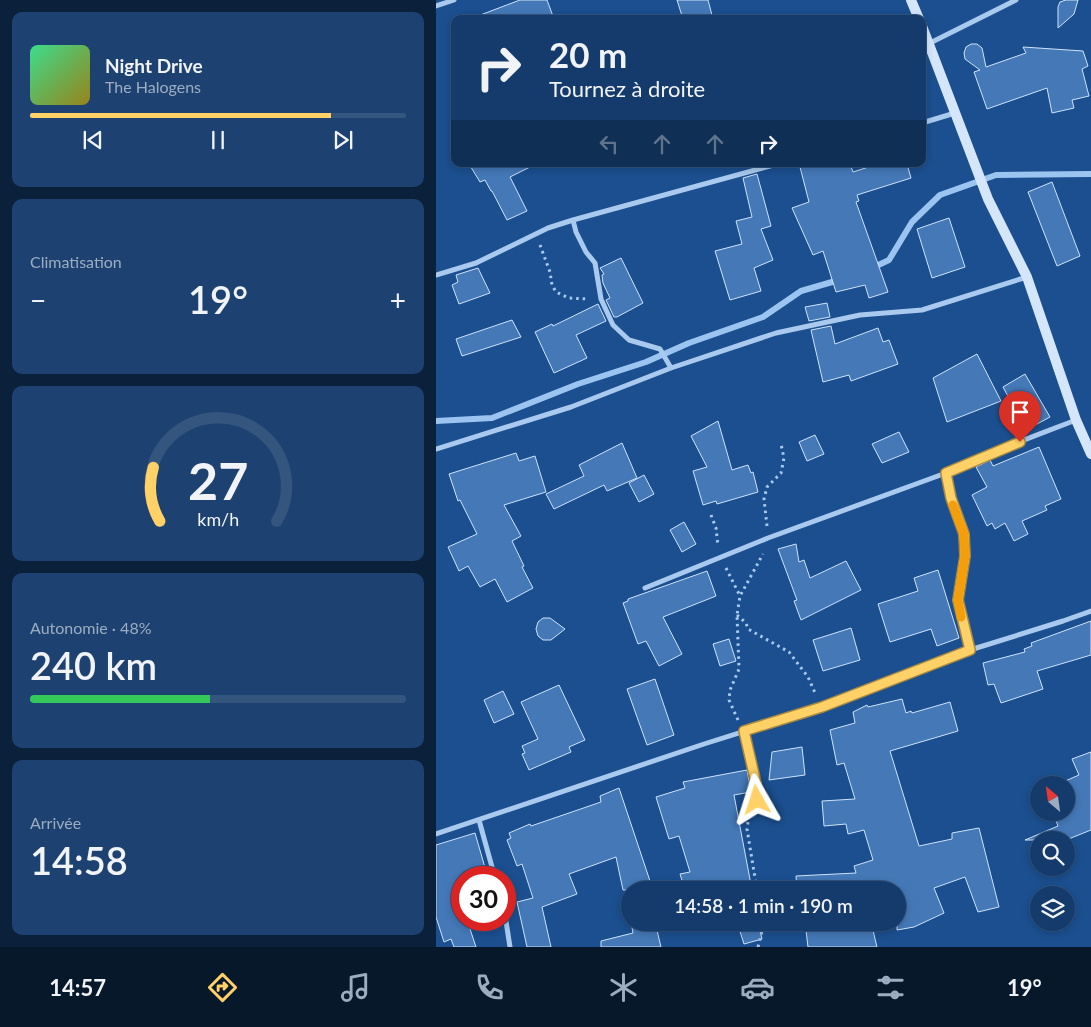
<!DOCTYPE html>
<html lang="fr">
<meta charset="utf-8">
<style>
body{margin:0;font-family:Lato,sans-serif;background:#1d4271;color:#f1f3f6;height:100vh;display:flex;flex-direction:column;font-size:19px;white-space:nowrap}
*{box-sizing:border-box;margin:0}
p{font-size:16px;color:#9dadc1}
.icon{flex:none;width:28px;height:28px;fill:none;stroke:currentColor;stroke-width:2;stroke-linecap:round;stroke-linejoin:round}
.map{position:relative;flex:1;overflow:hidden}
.details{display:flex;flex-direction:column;gap:12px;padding:12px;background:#0b203b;width:436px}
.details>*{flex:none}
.top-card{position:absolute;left:15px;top:15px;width:475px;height:152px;border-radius:10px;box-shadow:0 2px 8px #0003,0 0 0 1px #33557e;background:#143b6b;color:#f1f3f6;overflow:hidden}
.needle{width:32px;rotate:331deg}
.tools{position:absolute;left:594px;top:776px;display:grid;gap:10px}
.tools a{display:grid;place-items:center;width:45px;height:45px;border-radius:50%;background:#143b6b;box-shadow:0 2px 8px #0003,0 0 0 1px #33557e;font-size:25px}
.speed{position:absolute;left:15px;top:866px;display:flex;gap:10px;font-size:25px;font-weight:700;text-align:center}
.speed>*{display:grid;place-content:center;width:65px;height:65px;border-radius:50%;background:#143b6b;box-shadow:0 2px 8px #0003,0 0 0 1px #33557e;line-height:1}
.speed .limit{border:8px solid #d22;background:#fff;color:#111}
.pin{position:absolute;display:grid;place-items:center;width:42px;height:42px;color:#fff;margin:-51px -21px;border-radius:50% 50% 50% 0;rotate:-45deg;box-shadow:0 0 5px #0007}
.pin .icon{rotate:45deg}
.me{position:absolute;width:55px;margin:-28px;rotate:354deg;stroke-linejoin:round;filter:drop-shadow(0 0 4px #0008)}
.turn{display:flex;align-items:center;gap:18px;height:105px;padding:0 15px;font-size:22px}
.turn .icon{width:65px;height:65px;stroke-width:2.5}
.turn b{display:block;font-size:35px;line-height:42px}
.lanes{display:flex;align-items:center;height:48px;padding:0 15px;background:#0003;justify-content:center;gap:25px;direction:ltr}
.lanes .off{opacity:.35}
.big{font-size:38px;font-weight:600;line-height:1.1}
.details .card{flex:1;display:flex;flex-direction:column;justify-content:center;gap:8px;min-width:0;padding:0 18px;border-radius:10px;background:#1d4271}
.details .dial{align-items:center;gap:0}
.dial svg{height:130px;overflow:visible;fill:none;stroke:#33557e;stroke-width:7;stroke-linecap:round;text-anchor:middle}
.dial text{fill:#f1f3f6;stroke:none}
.song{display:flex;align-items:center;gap:15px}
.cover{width:60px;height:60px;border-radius:8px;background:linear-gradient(135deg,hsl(150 70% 55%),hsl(50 70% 35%))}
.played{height:5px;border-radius:2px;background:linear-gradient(90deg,#ffd166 80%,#33557e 80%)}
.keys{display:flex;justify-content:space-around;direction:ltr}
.heat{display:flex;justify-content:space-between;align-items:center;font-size:28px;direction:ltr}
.charge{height:8px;border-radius:4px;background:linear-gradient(90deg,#34c759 48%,#33557e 0)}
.trip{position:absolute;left:185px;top:881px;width:285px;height:50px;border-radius:25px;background:#143b6b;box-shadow:0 2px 8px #0003,0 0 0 1px #33557e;font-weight:600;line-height:50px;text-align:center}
.dock{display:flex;height:80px;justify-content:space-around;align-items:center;background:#08182b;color:#9dadc1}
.dock .icon{width:35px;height:35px}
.dock .selected{color:#ffd166}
.dock b{font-size:22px;color:#f1f3f6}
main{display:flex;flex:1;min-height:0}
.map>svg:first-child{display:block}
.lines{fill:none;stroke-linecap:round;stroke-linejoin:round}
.stream{stroke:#9cc4f0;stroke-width:6}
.building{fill:#4478b7;stroke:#cfe3fa}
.path{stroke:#a9c9ee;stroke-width:3;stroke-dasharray:2.5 4;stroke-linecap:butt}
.street{stroke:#a9c9ee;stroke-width:5}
.secondary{stroke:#d6e6fa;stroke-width:10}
.route-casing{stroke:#a68842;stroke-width:12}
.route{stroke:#ffd166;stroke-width:9}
.slow{stroke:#f59e0b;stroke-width:9}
</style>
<main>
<section class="details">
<div class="card">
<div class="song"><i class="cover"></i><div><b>Night Drive</b><p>The Halogens</p></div></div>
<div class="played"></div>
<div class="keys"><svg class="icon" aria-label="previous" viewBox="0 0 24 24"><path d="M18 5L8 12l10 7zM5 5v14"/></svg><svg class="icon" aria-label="pause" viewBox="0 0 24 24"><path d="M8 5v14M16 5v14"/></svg><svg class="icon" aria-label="next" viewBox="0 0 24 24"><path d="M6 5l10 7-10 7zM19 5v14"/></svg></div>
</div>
<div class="card"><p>Climatisation</p>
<div class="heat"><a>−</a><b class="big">19°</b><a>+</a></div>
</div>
<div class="card dial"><svg viewBox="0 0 100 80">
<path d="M14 69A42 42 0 1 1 86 69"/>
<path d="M14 69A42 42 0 0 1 10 36" stroke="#ffd166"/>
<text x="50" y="56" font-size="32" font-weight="700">27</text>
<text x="50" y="72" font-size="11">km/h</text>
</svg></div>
<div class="card"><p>Autonomie · 48%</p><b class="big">240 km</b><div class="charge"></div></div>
<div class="card"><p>Arrivée</p><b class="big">14:58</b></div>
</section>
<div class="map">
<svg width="655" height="947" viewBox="0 0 655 947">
<rect width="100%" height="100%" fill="#1b4f8f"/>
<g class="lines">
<path class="stream" d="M436 268 453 260 476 222 504 195 560 175 655 174
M0 421 56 418 142 384 210 362 253 343 327 317 365 291 403 280"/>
</g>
<path class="building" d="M84 0H111L118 19H39V17Z
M241 0H272L277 19H247Z
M630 0H642L638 14 622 28V7L624 2Z
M535 44H541L546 48 550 67 590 53 587 47 647 51 652 66 646 69 653 96 636 100 638 108 616 113 611 88 551 109 538 72 544 70 529 59 528 53 530 47Z
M33 164H100L74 177 91 211 71 220 56 191H55L49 180 44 182Z
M377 164H414L417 172 442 164H471L475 178 421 195 423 201 420 202 452 292 433 298 429 285 400 292 387 251 377 255 356 208 373 202 364 167Z
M321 174 335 226 325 229 337 260 318 268 325 291 294 300 279 251 306 244 300 221 316 217 307 178Z
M616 182 644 256 621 266 592 192Z
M513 218 529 267 496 278 481 229Z
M185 258 207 303 181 317H178L170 300 174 298 167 283 166 275 168 274 164 268Z
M42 268 54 293 23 304 16 285 22 282 20 275Z
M391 303 394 317 373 321 369 307Z
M162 304 170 321 140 335 151 358 118 373 99 332 116 324 117 326Z
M76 320 85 337 26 356 20 339Z
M395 326 399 344 442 328 447 342 453 340 462 364 415 381 413 375 387 382 375 330Z
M541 354 565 401 511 422 497 378Z
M589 374 614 417 590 430 567 387Z
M282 421 296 470 312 465 315 473 317 472 322 492 281 504 280 501 267 505 257 471 271 467 255 436Z
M463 432 473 452 446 463 436 444Z
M379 435 388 454 371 461 363 442Z
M186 443 201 478 171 491 168 485 118 509 110 494 148 476 143 465Z
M603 447 625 499 609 506 611 510 586 521 592 534 578 541 569 523 559 529 556 523 551 526 536 495 551 487 540 467 554 460 557 466Z
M80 453 83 461 99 456 110 492 68 505 85 536 76 541 88 566 86 567 97 588 71 602 59 579 44 587 32 566 23 571 12 547 41 534 24 500 22 501 13 474Z
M208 475 218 494 203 502 193 483Z
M248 522 260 544 246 552 234 530Z
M360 544 363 562 368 560 374 578 410 561 425 590 365 620 358 601 361 600 342 549Z
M502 570 523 638 501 646 495 629 454 642 442 604 482 591 478 578Z
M271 571 280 596 227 617 246 654 223 666 210 641 202 644 187 603 192 601V599Z
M107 618H114L129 629 115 640H107L102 636 100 629 102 622Z
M655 621V655L601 671 607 689 565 703 558 684 552 685 547 663 589 652 588 649 596 646 595 643Z
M415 628 424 660 387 671 377 640Z
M293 639 300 661 284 666 277 644Z
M219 679 238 735 211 745 191 689Z
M123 685 149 740 133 747 135 752 93 770 86 754 89 753 86 746 102 739 85 702Z
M67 691 78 714 58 723 48 700Z
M466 699 470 713 475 711 476 713 514 702 522 731 454 751 483 846 516 839V833L543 828 563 907 542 912 529 877 498 888 508 913 478 927 461 930V890H361L360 876 420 873 418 866 437 860 428 830 412 834 410 824 388 826 386 801 419 799 408 763 401 765 394 730 419 723 417 712 431 705 432 707Z
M366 747 369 775 333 780 336 752Z
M655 752V830L630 840H589L622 826 617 812H630V785H620L643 775 636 759Z
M311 770 315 792 298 795 316 890H249L244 874 254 872 243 836 233 839 220 797 249 788 247 782Z
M183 788 217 890H187L180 857 133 874 141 894 106 907 115 947H91L81 902 97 898 86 864 81 866 71 840 75 838 73 833 94 824 95 826 165 802 164 796Z
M39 833 52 878H26V920H31L40 947H18L15 939 8 942 0 917V845Z
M195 922H219L225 947H165V941L197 933Z
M301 922H322L326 939 308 944Z
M369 922H435L441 947H372Z"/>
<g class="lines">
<path class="path" d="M104 245 114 272 116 285 120 292 133 298 152 299
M275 515 280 528 282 546
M331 526 328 499 331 487 345 473 348 458 345 444
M290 568 304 596
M301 615 310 623 312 629 353 652 372 677 380 695
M302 720 293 700 294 690 303 669 301 615 304 596 327 554
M312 822 311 829 321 890
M322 947 326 931 325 922"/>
<path class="street" d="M0 6 18 0
M494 43 580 0
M486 123 519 113
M137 220 140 232 150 252 159 263 165 299 177 325 193 340 224 349 235 368
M0 275 40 263 112 228 137 220 341 164
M0 449 135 407 235 368 340 333 424 315 486 310 591 277
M510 473 515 498 527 534 529 556 522 600 534 650
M209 588 332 538 510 473 546 456 640 420
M308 731 320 783 321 800 314 810
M43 820 59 878
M0 834 268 744 386 707 534 650 627 621 655 611
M69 915 74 947"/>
<path class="secondary" d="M475 0 483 19
M486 26 552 199 591 277 640 420 655 454"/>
</g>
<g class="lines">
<g class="route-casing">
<path id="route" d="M321 800 320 783 308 731 386 707 534 650 522 600 529 556 528 534 515 498 510 473 584 442"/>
</g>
<use href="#route" class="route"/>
<path class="slow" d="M517 505 528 534 529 556 522 600 525 617"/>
</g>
</svg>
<div class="tools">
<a><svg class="needle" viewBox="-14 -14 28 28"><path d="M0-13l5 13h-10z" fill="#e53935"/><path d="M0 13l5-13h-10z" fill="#9dadc1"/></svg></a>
<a><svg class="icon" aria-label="search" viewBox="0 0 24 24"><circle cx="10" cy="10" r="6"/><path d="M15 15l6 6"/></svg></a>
<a><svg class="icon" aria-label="layers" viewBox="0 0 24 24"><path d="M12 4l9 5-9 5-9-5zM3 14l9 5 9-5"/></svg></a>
</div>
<div class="speed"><div class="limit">30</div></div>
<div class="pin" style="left:584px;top:442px;background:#d93025"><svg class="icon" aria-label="arrive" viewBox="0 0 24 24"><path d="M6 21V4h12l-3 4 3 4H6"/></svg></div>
<svg class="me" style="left:321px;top:800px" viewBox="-20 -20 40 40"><path d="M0-17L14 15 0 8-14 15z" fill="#ffd166" stroke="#fff" stroke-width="4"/></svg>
<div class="trip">14:58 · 1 min · 190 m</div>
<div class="top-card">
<div class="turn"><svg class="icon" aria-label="right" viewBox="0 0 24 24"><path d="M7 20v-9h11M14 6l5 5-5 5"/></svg><div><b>20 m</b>Tournez à droite</div></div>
<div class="lanes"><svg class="icon off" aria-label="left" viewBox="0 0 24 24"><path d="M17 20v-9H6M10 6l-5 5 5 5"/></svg><svg class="icon off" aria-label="ahead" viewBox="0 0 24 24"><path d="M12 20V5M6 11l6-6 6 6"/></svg><svg class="icon off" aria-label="ahead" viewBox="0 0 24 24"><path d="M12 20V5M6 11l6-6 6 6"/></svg><svg class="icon" aria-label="right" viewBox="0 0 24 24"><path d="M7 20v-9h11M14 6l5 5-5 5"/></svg></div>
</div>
</div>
</main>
<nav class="dock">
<b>14:57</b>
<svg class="icon selected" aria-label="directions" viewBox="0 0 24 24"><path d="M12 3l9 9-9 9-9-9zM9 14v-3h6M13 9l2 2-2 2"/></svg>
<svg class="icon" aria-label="music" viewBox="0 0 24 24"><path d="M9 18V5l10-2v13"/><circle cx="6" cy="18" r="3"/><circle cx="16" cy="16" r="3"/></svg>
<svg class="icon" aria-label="phone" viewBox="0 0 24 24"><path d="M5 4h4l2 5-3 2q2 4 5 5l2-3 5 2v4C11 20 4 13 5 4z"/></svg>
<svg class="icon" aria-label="climate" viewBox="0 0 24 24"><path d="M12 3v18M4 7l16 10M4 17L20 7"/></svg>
<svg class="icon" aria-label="car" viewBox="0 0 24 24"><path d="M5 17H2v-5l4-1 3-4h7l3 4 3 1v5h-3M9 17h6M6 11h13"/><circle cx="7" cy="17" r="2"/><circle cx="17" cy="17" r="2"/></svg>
<svg class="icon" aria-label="filters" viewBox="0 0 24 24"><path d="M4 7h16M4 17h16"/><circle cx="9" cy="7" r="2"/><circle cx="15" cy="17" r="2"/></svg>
<b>19°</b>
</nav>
